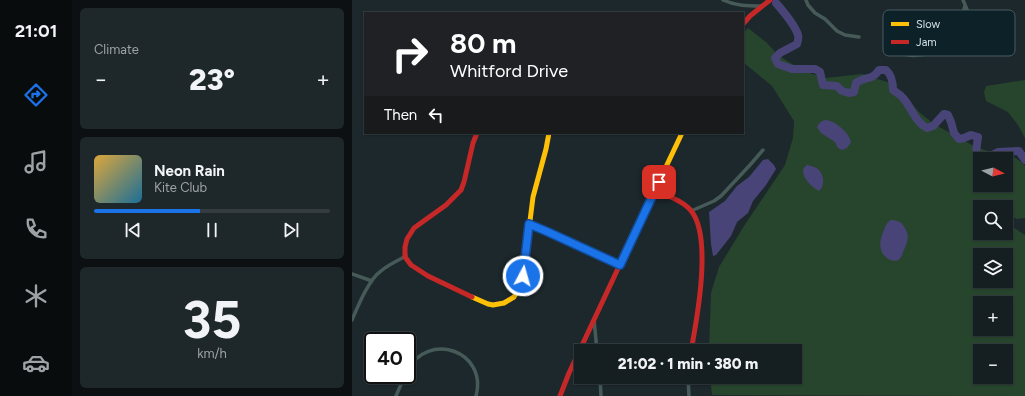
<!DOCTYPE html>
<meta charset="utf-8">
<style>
body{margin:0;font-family:Figtree,sans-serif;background:#1e272a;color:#f1f3f6;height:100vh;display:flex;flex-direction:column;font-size:15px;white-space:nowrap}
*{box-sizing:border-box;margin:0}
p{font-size:13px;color:#9da2a5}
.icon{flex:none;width:22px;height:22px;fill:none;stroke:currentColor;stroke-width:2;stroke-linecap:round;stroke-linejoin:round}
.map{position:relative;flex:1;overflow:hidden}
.sheet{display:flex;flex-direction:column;gap:8px;padding:8px;background:#0c1012;width:280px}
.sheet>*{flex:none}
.banner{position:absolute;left:12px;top:12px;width:380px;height:122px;border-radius:0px;box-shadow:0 1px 3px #0004,0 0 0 1px #343c3f;background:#202124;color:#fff;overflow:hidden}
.needle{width:26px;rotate:97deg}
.buttons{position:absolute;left:621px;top:152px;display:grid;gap:8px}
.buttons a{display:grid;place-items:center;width:40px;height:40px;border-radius:0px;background:#151e21;box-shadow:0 1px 3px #0004,0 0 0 1px #343c3f;font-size:20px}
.speed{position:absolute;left:12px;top:332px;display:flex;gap:8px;font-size:20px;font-weight:700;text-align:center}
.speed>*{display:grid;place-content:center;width:52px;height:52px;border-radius:50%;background:#151e21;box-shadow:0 1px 3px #0004,0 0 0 1px #343c3f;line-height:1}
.speed .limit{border:2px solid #111;border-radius:6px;background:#fff;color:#111}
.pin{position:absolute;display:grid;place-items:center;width:34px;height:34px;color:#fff;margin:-17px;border-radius:8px;box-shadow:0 2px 6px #0006}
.me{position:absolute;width:44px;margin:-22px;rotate:6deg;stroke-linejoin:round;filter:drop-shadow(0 0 3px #0008)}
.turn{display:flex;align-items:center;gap:14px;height:84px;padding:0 20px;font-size:18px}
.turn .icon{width:52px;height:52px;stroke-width:2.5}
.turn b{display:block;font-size:28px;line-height:34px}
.then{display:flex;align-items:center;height:38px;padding:0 20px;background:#0003;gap:8px;font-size:15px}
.big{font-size:30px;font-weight:800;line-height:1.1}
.sheet .widget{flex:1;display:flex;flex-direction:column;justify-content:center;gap:6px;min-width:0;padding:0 14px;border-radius:6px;background:#1e272a}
.sheet .dial{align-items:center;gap:0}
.dial b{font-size:52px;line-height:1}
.song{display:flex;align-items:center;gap:12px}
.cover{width:48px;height:48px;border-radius:6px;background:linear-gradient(135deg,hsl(40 70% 55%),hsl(200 70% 35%))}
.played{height:4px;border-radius:2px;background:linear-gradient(90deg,#1a73e8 45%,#343c3f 45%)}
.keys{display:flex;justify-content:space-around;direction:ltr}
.heat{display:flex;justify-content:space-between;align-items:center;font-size:22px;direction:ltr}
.trip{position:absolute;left:222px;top:344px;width:228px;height:40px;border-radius:0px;background:#151e21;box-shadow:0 1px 3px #0004,0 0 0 1px #343c3f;font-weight:800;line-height:40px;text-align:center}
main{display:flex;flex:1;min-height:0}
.tabs{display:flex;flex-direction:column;width:72px;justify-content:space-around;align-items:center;background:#080c0d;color:#9da2a5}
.tabs .icon{width:28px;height:28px}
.tabs .on{color:#1a73e8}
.tabs b{font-size:18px;color:#f1f3f6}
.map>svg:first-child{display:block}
.green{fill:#27452c;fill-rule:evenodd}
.water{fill:#494478}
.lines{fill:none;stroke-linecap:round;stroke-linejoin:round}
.river{stroke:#494478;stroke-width:8}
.street{stroke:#465a58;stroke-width:3.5}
.slow{stroke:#ffc107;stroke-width:5}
.jam{stroke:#c62828;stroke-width:5}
.route-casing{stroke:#114b97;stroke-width:10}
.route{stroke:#1a73e8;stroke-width:7}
.key{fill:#0c2228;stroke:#485b61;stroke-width:1}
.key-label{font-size:11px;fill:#d4e1e5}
</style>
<main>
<nav class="tabs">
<b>21:01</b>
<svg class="icon on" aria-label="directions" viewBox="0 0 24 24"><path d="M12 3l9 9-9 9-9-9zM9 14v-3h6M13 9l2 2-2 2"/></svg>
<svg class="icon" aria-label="music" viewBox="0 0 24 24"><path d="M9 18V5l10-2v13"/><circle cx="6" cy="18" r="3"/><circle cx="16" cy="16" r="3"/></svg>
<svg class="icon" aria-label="phone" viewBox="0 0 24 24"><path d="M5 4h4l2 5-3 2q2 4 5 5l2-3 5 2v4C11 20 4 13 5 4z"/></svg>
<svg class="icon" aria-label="climate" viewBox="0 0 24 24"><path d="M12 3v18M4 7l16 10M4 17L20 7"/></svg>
<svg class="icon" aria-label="car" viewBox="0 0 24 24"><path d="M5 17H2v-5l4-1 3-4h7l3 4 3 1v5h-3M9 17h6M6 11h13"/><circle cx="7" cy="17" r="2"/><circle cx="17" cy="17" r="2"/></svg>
</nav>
<section class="sheet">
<div class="widget"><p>Climate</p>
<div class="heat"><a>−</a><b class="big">23°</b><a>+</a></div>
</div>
<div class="widget">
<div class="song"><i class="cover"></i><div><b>Neon Rain</b><p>Kite Club</p></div></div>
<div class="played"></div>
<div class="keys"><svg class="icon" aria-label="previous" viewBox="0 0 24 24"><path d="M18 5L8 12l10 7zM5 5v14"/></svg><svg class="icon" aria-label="pause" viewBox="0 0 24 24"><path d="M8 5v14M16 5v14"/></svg><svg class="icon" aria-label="next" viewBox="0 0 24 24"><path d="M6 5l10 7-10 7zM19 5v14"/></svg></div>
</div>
<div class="widget dial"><b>35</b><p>km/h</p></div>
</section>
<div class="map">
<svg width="673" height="396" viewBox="0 0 673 396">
<rect width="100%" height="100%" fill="#1c282c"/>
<path class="green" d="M396 28 414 42 426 55 451 71 474 78 510 74 538 83 549 92 567 112 582 124 620 145 648 156 651 159 653 154C661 156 668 160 673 166V218L665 219 661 217 659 226 673 235V396L360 395 358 377H443V351H357L359 293 367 267 392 226 433 165 441 138 442 121 420 86 391 62V33ZM628 159H654V185H628ZM628 207H654V233H628ZM628 255H654V281H628ZM628 303H654V329H628ZM628 351H654V377H628Z
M673 80V138L666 125 656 112 634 101 632 92 634 86Z"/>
<path class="water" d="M473 120C482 120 497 132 499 142L495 148 490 150 486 148 483 142 469 133 465 127C467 123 469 121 473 120Z
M416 159 422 165 424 169 414 185 401 201 396 213 385 222 379 236 364 255 361 256 359 244 357 212 373 201 385 186 397 177 411 160Z
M455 165C459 166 464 167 467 170 472 176 473 186 467 191 459 187 444 172 455 165Z
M539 220C544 220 547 221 550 224 559 235 556 241 551 252 550 255 549 259 546 260 543 262 537 260 535 258 525 250 528 239 532 230 534 225 535 222 539 220Z"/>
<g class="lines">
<path class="river" d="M424 3C431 11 443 25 446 35 447 38 446 41 445 44L428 53 423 58 426 64 440 69H463L468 72 471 85 485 86 490 91 497 93 502 92 504 83C513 76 520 81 527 70H534C540 75 541 82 541 90 545 93 549 95 551 98 560 108 563 122 575 128L581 126 592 114 596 115 599 122 602 133 607 139 612 138 619 135 626 137 624 152 629 158 636 157 646 152 667 151 673 160"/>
<path class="street" d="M371 0C384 6 396 6 410 6
M454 0 456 5 463 13 473 19 485 31 493 35 507 37
M613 6C612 10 611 13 609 16 604 21 596 25 604 32 607 35 609 35 614 35
M556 55C559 55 563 56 566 55 576 55 599 47 607 42 612 39 617 32 618 27 620 19 614 7 611 0
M339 211 362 201 369 196 398 165 411 150
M177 224 196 232 268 265
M0 274 20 281
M242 319 245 351
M0 320C6 306 17 279 29 271 36 265 45 261 54 256
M55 371C76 330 136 351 124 396
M248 377 249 396
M336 377 337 396
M44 396 53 375"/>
<path class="slow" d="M278 243 330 133
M120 297 136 304 141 305 152 303 162 297 170 284 181 197 194 149 197 133"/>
<path class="jam" d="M391 24 398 16 418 0
M303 190C315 196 332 201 340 212 360 239 345 319 339 351
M120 297 76 276 59 265 53 257V247L55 239 62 228 94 205 109 190 112 182 121 143 125 133
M208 396 217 373 278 243"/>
</g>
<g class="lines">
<g class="route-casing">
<path id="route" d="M171 276 177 224 196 232 268 265 307 182"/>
</g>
<use href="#route" class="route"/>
</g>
<rect x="531" y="10" width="132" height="46" rx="6" class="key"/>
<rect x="539" y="22" width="18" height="4" fill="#ffc107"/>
<rect x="539" y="40" width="18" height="4" fill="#c62828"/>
<g class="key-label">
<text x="564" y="28">Slow</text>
<text x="564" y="46">Jam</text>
</g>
</svg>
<div class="buttons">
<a><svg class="needle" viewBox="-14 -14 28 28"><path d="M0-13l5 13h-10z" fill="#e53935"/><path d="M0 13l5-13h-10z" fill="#9da2a5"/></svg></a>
<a><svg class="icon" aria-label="search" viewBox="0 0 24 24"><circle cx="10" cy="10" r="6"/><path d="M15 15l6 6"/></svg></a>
<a><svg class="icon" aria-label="layers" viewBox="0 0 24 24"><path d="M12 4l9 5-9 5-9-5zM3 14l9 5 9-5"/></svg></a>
<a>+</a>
<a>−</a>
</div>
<div class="speed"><div class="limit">40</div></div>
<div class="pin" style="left:307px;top:182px;background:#d93025"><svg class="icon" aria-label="arrive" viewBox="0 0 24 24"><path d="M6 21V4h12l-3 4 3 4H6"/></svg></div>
<svg class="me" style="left:171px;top:276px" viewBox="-20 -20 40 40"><circle r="17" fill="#1a73e8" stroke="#fff" stroke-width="3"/><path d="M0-11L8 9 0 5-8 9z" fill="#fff"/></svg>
<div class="trip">21:02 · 1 min · 380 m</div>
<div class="banner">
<div class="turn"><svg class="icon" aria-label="right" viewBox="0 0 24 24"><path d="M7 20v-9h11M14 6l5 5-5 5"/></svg><div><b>80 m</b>Whitford Drive</div></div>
<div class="then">Then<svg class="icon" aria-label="left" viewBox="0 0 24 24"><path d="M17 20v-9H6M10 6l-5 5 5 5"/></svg></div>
</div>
</div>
</main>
